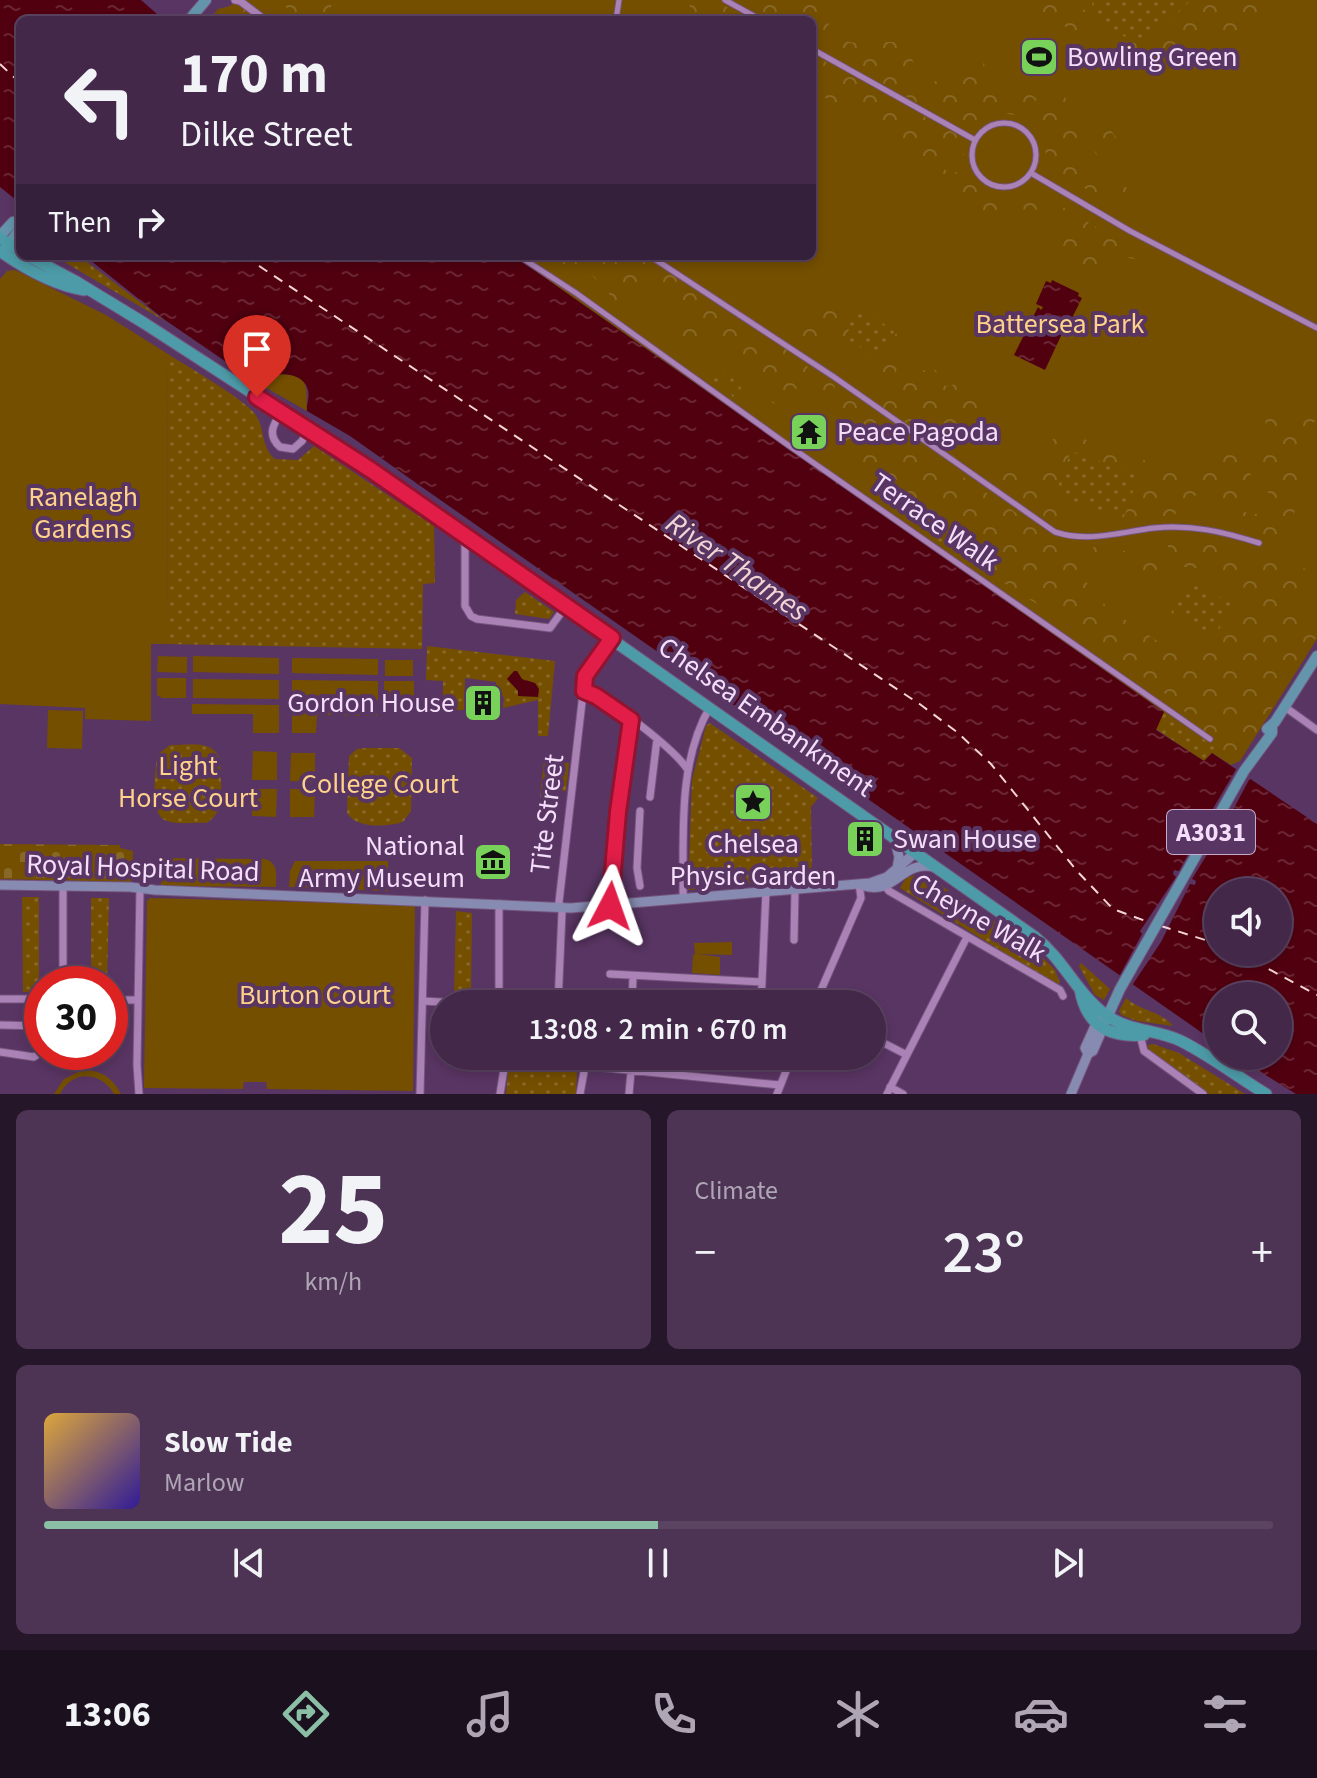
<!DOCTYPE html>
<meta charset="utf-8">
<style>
body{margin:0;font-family:"Source Sans 3",sans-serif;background:#4d3454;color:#f1f3f6;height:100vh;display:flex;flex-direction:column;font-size:30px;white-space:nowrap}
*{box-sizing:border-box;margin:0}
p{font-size:26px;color:#afa6b5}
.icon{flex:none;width:44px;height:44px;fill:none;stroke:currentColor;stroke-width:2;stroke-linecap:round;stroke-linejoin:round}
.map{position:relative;height:1094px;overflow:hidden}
.sheet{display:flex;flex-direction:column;gap:16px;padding:16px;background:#251629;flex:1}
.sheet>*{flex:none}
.guide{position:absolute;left:16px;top:16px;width:800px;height:244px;border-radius:12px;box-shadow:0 4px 12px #0003,0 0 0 2px #5b4462;background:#43284a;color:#f1f3f6;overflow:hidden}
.controls{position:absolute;left:1204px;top:878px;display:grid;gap:16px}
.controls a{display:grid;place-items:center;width:88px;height:88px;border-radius:50%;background:#43284a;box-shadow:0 4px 12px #0003,0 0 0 2px #5b4462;font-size:40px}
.speed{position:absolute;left:24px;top:966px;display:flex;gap:16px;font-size:40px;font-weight:700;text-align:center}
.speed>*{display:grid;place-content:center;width:104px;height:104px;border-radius:50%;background:#43284a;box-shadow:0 4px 12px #0003,0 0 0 2px #5b4462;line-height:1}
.speed .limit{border:12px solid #d22;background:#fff;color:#111}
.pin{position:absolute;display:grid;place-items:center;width:68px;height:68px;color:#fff;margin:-82px -34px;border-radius:50% 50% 50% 0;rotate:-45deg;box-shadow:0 0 8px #0007}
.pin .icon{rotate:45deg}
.me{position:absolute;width:88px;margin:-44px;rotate:4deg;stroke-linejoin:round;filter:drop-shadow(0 0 6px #0008)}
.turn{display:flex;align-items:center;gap:28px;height:168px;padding:0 32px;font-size:36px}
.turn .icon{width:104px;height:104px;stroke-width:2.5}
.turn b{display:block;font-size:56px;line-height:68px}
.then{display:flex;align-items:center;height:76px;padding:0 32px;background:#0003;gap:16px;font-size:30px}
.big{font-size:60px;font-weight:600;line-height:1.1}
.sheet .card{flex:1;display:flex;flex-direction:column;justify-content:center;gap:12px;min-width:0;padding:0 28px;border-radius:12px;background:#4d3454}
.sheet .dial{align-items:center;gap:0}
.dial b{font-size:104px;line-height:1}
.song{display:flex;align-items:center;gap:24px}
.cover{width:96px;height:96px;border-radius:12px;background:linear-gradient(135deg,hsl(40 70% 55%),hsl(250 70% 35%))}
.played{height:8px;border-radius:4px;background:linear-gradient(90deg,#8abfa5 50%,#5b4462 50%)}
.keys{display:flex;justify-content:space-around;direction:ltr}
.heat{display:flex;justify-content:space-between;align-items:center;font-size:44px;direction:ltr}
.sheet .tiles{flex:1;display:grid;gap:16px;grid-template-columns:1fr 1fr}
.card:last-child{grid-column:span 2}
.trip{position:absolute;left:430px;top:990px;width:456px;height:80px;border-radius:40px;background:#43284a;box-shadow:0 4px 12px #0003,0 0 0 2px #5b4462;font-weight:600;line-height:80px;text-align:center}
.tab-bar{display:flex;height:128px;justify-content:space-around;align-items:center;background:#1b101e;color:#afa6b5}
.tab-bar .icon{width:56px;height:56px}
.tab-bar .current{color:#8abfa5}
.tab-bar b{font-size:36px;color:#f1f3f6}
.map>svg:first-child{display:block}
.green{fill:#744f00}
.forest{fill:url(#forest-crowns)}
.cemetery{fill:url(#cemetery-stones)}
.garden{fill:url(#garden-dots)}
.water{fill:url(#water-ripples);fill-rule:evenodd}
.pier{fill:#593563}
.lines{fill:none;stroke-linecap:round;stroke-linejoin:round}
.ferry{stroke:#f3d5d5;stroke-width:2;stroke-dasharray:10 8;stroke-linecap:butt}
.pedestrian-casing{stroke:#74557d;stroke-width:7}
.minor-casing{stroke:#74557d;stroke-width:9}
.secondary-casing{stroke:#74557d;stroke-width:11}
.primary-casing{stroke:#74557d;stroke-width:12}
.trunk-casing{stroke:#74557d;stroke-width:13}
.pedestrian{stroke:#aa82b6;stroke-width:5}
.minor{stroke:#aa82b6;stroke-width:7}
.secondary{stroke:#878bb1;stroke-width:9}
.primary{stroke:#6495ac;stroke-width:10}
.trunk{stroke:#4d9ba8;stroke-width:11}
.route-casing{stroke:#92132f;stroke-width:20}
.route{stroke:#e11d48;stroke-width:14}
.labels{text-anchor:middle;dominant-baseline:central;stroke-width:8;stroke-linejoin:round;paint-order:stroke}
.shield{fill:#593563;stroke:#c6abcd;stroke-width:2}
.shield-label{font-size:26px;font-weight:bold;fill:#f4defa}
.poi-label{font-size:28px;fill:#f4defa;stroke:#593563;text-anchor:start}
.park-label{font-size:28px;fill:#ffd28b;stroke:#593563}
.street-label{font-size:28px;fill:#f4defa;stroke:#593563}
.water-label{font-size:30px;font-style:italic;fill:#f3d5d5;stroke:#593563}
</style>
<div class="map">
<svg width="1317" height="1094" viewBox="0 0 1317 1094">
<defs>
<pattern id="forest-crowns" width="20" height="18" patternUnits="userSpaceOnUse" patternTransform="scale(2)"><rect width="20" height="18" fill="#744f00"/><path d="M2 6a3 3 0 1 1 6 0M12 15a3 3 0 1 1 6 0" fill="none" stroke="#886826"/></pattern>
<pattern id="cemetery-stones" width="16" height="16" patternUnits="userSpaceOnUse" patternTransform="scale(2)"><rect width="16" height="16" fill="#744f00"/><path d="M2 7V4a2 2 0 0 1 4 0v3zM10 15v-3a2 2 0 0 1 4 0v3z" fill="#886826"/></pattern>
<pattern id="garden-dots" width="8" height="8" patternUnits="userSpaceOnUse" patternTransform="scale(2)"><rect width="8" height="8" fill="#744f00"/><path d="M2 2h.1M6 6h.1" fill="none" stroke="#886826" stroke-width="1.8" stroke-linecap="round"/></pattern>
<pattern id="water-ripples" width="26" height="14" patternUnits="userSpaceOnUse" patternTransform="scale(2)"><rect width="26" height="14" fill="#510010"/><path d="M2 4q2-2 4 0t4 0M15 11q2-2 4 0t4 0" fill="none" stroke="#6b2534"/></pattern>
</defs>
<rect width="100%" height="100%" fill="#593563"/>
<path class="green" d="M235 0H1317V639L1240 761 1231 765 1212 753 1204 761 1156 729 1163 712 514 256H812V20H209L218 9 230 6Z
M15 270 106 315 168 354 167 644H151V721L85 719V708L0 704V279L7 271Z
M282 374C313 376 305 390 307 411L254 381Z
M158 656 187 657V673L157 672Z
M193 656 279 658V674L193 672Z
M292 658 378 659V675L292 673Z
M385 660H413V676H385Z
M157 678H186V698H162L157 695Z
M193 679 279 680V699L193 698Z
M292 680 378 681V700L292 699Z
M384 681H414V699L384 700Z
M192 704 279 705V733H253V714H192Z
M292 706H377V716L317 715 316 733H292Z
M48 710 83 711 82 749 47 748Z
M253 751 277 752V780H252Z
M291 753H315V782L290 781Z
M253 789H277L276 817 252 816Z
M290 789H315L314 817H290Z
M161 858 265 859C279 863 276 875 276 887L161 886Z
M295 861H388V891L289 887 290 871Z
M150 898 415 905 413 1091 267 1089 266 1082H244L243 1089 144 1088 147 901Z
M732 942V955L698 954 720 957V975L692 973 693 955 695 954 694 943Z
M82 1070C100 1069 113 1078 121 1094H114C101 1071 72 1070 60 1094H54L64 1079Z"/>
<path class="forest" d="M244 0H266L285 20H219Z
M283 0H333L328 17C307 22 291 23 283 0Z
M689 0H714L750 20H685L690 9Z
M735 0H781L787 4 795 0H831L828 30C843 43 854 44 873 43L879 34 884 42H897C924 62 910 72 916 98L924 100 930 92V82L963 78 979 61H984L985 74 1009 92 1026 91 1037 99 1023 118C1003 109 982 114 969 132L812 43V20H771Z
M1010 0C1034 0 1053 1 1074 13L1078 7C1088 10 1093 15 1094 25L1083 35Z
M1194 0H1268L1255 26 1247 33 1239 31 1235 35 1197 44 1156 60 1139 62 1129 61 1100 48 1099 40 1106 34C1114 36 1122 42 1130 43 1150 45 1182 14 1194 0Z
M812 54 965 139 963 162 928 157 905 158 895 139 881 127 812 91Z
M1057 90 1081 113 1078 153 1090 174C1118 173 1122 175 1133 202L1129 212 1045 167C1047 149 1045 136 1032 123Z
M1100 117 1116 137 1117 157 1108 160 1097 156C1089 140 1087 130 1100 117Z
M941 169 967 175 980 190 974 194 978 200 990 195 996 196 1001 216 974 220 949 198H943L934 183 927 181 919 171Z
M1031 188 1142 255 1138 260 1121 256 1114 270 1100 279 1063 262 1059 248 1064 244 1067 230C1048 212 1040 206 1014 211L1006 197Z
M537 256H644L657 262 752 333 761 334 779 350 785 348 807 365 808 369 822 375 825 382 829 381 835 386 834 390 848 392C861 412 891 431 912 442L1047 534 1077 547 1083 559 1080 566 1084 573 1082 577 1108 608 1130 623 1174 652 1200 657 1224 638 1248 587 1238 588 1239 574 1231 572 1222 580 1196 568 1165 565 1153 573 1093 555 1092 548 1099 544 1128 552 1149 562 1165 556 1170 540 1227 542 1240 567 1256 572 1260 565 1256 557 1306 569 1309 578C1301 590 1301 604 1290 614L1307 629H1316L1317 627V636L1256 733 1248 730 1231 760 1221 748 1212 746 1181 707 1146 678 1133 674 1100 648 1092 645 1081 632 980 568 981 555 975 536 907 498 899 482 880 465 861 462 847 447 841 416 827 404 794 388 774 404 731 361 704 340H676L672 327 686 305 644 277 618 304 593 276Z
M833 303 841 306 845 314 830 321 836 326 850 319V328L843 341 835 339 815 356 809 357 784 338 813 308Z
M896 333 901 338 895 349 899 364 895 374 934 369 940 374 945 386 957 384 961 379 964 380C963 394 967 399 980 404L981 410 967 441 972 447 962 463 870 398 872 395 876 397C882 384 871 370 875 358 879 347 890 343 896 333Z
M1317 395V421L1305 426 1299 441V457L1309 468 1317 469V481L1306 475C1293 493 1290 518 1302 537L1292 540 1248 452 1264 441 1266 417 1293 407 1300 412 1312 406Z
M1222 427C1236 449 1260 478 1256 505L1243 503 1238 509 1252 515 1265 511 1270 513 1279 533 1277 540 1236 524 1217 499 1208 491 1196 495 1174 515 1126 524 1123 519 1139 475 1055 495 1078 503 1075 515 1061 530 998 489 996 481 1004 464 1007 465 1014 462 1017 469C1038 469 1042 457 1051 440L1072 433 1120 456 1165 464 1199 462 1214 458Z"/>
<path class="cemetery" d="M0 844 120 845V848L133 851 132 879 130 882 0 879Z"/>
<path class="garden" d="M1097 0H1191C1174 18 1158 30 1136 40 1114 33 1094 29 1092 2Z
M54 256H79L165 321Z
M864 309 896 333C889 344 880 349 874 360L863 348 843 341 850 328V319Z
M168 354C188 367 243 398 255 414 266 429 260 446 275 459L298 460 314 446 434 526 435 583 423 584 422 649 167 644Z
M723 373 740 383 742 396 740 402 732 396 731 390 726 385 719 387 710 380Z
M1071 451 1139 475 1123 519 1055 495Z
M951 532C962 536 966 541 971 552L967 561 956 553 954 545 950 543 944 545 935 538 943 533Z
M1186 581 1232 603 1216 636 1171 613Z
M525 592 554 612 549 619 515 614 516 600Z
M427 646 555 661 548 736H538V700L503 708 504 698 496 687V682L465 678 464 710H457L443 703V681L426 680Z
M1164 712 1216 748 1204 761 1156 729Z
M710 723 818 798 811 807 812 877 688 890 692 780 706 726Z
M170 745C188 745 212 739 220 759 220 780 227 813 206 823 194 822 178 825 167 821 148 815 156 770 157 755Z
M365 748H399L412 758 411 811 403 822C386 827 357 829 347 813L349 756 357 749Z
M544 760 569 763 566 791 559 790 556 798 540 797Z
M922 873 1029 944 1055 970 1060 983 1056 985 900 888 906 878Z
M22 897H39V992H23Z
M91 898H109L107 984H91Z
M456 911 472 913 471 997 454 996Z
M1081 963 1110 989 1104 1000 1095 995 1079 966Z
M1126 998C1140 1011 1161 1011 1173 1026L1137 1021 1121 1015 1119 1011Z
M1153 1044 1179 1053 1245 1094H1208L1149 1052 1148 1045Z
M509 1063 577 1071 576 1094H506Z"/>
<path class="water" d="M0 0H141L157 14 159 20H20V203L0 187Z
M85 256H514L1164 712 1156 730 1204 761 1212 753 1317 824V1094H1296L1235 1056H1278V996H1218V1044L419 485 350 436 307 411C306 404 310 398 308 390 302 368 269 373 254 381L165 320ZM1218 892H1278V952H1218Z
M1052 280 1079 293 1078 296 1082 298 1071 320 1064 316 1062 320 1068 321 1045 370 1014 355 1038 307 1041 310 1043 307 1036 304 1046 281 1051 283Z
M514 671H517L522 679 535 683 539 689 538 697 518 696V691L507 679Z"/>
<path class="pier" d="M1238 766 1253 778 1249 780 1227 821 1228 824 1224 827 1192 879 1196 881 1195 885 1190 884 1161 942 1133 984 1132 989 1115 977 1120 975 1142 934 1140 931 1176 877 1173 874 1174 870 1179 871 1208 818 1207 815 1211 812Z"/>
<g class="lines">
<path class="ferry" d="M0 64 20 83
M244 256 921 705 957 732 991 764 1077 871 1113 909 1151 923
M1161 926 1218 944
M1237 952 1317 995"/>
<g class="pedestrian-casing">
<path id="pedestrian" d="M725 0 761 20
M616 20 619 0
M812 49 975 140
M972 155a32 32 0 1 1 64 0a32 32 0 1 1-64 0Z
M1031 173 1130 231 1317 328
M519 256 576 293 788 445 1210 739
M650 256 834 377 1055 532C1089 543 1120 532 1154 528 1191 524 1224 532 1259 543"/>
</g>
<g class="minor-casing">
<path id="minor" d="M235 0 240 1 265 20
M281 412C273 425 267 435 280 447L293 449 302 441 309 429
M465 536V606L471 616 477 619 550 628 566 606
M584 691C606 695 675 750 688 770
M1285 707 1317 730
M650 797 657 739
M883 884 889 891 1060 990 1063 996
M63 886V984
M640 886 637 868 640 811
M683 899C684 837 677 763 710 707
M499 904V1004
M610 906 617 823 631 720
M794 940 795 889
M610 974 762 982
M0 999H42
M110 1000H137
M423 1001 475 1004
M787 1002H816
M558 1004 562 912 559 902 585 676 612 638
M632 1004 633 976
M761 1004 766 891
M815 1004 861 898 859 884
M0 1025 42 1026
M1140 1035 1144 1051 1203 1094
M872 1037 905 1054
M0 1052 34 1057 42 1051
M506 1058 780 1085
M890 1087 903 1094
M139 1094 137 1065 140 888
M420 1094 425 900
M500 1094 506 1056
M580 1094 585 1066
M629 1094 631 1071
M777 1094 792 1056
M887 1094 967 937"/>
</g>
<g class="secondary-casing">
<path id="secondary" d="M894 837 899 857 897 869
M0 885 130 887 155 890 571 908 870 883 887 877 916 852
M864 886C896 895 901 860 934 867
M1088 1054 1085 1048 1099 1017
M1071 1094 1088 1054 1093 1051 1103 1028"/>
</g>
<g class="primary-casing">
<path id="primary" d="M189 20 206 0
M0 236 13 222 20 221
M5 249 20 229
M1267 729 1275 722 1317 656
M1105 1022 1120 989 1244 771 1272 733V727"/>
</g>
<g class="trunk-casing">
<path id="trunk" d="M0 238 20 251
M0 251C24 268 55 285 84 290
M28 256 75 281 144 323 371 470 1035 937C1064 960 1077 994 1106 1015 1129 1032 1157 1029 1181 1041 1211 1056 1238 1077 1266 1094
M1080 989C1086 1025 1109 1038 1144 1035"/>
</g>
<use href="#pedestrian" class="pedestrian"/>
<use href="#minor" class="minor"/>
<use href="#secondary" class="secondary"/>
<use href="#primary" class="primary"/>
<use href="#trunk" class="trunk"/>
</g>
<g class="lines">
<g class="route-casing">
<path id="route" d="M257 397 371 470 612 638 585 676 584 691 596 696 631 720 618 812 610 906"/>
</g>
<use href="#route" class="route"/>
</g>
<defs>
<g id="stadium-square" transform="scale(2)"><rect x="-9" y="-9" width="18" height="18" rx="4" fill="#78d259" stroke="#593563"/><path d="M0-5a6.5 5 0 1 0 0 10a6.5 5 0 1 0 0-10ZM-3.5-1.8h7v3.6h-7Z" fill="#111"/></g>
<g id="temple-square" transform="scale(2)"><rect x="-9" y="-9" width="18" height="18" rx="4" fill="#78d259" stroke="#593563"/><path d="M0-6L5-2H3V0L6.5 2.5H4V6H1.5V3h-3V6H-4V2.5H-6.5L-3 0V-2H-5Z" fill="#111"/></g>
<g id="building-square" transform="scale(2)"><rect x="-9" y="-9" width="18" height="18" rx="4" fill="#78d259" stroke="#593563"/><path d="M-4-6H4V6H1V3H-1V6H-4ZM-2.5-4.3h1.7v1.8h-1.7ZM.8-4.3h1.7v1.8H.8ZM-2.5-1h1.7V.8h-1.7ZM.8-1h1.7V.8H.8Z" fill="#111"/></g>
<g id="sight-square" transform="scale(2)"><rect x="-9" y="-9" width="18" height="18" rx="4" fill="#78d259" stroke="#593563"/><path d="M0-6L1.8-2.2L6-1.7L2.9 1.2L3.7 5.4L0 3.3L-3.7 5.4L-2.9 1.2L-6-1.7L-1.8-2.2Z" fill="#111"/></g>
<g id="museum-square" transform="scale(2)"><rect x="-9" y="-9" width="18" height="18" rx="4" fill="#78d259" stroke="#593563"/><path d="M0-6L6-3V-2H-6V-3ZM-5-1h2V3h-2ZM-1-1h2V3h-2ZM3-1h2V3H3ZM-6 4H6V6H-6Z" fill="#111"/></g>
</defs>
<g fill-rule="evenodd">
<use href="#stadium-square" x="1039" y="57"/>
<use href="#temple-square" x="809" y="432"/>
<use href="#building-square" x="483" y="703"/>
<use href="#sight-square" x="753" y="802"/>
<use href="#building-square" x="865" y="839"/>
<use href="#museum-square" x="493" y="862"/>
</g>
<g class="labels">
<rect class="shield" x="1167" y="810" width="88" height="44" rx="6"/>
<g class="shield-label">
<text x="1211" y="832">A3031</text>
</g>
<g class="poi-label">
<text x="1067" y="57">Bowling Green</text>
<text x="837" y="432">Peace Pagoda</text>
<text x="455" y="703" text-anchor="end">Gordon House</text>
<text x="893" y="839">Swan House</text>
<text x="753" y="844" text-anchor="middle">Chelsea<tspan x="753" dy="32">Physic Garden</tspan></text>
<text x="465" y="846" text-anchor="end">National<tspan x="465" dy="32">Army Museum</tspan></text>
</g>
<g class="park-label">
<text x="1060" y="324">Battersea Park</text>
<text x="83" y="497">Ranelagh<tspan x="83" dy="32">Gardens</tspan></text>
<text x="188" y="766">Light<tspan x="188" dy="32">Horse Court</tspan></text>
<text x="380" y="784">College Court</text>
<text x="315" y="995">Burton Court</text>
</g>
<g class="street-label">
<text transform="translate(935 522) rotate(35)">Terrace Walk</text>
<text transform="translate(766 717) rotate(35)">Chelsea Embankment</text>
<text transform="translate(547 814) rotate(-83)">Tite Street</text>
<text transform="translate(143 868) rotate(2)">Royal Hospital Road</text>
<text transform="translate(979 918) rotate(30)">Cheyne Walk</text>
</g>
<g class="water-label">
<text transform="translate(737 567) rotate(35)">River Thames</text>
</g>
</g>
</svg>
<div class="controls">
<a><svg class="icon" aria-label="sound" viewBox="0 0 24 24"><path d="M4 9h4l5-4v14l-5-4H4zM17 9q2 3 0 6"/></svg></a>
<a><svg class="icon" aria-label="search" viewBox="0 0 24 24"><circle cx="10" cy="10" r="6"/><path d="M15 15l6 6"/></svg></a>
</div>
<div class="speed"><div class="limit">30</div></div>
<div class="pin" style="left:257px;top:397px;background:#d93025"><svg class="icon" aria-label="arrive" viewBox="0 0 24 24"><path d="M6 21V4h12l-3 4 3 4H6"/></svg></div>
<svg class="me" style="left:610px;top:906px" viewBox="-20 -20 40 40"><path d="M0-17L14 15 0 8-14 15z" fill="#e11d48" stroke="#fff" stroke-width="4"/></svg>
<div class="trip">13:08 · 2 min · 670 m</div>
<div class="guide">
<div class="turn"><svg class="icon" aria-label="left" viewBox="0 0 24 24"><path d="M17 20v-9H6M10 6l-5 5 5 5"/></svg><div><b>170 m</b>Dilke Street</div></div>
<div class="then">Then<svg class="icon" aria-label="right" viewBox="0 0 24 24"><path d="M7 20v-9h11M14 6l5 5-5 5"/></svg></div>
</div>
</div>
<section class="sheet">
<div class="tiles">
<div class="card dial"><b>25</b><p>km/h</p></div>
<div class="card"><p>Climate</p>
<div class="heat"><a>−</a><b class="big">23°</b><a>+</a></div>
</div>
<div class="card">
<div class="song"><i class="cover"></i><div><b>Slow Tide</b><p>Marlow</p></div></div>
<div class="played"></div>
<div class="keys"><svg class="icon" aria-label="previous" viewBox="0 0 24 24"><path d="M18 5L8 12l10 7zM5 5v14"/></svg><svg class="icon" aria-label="pause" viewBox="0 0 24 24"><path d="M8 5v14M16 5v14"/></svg><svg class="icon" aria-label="next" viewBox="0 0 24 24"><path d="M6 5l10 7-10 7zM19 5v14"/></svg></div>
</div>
</div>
</section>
<nav class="tab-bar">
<b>13:06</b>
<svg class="icon current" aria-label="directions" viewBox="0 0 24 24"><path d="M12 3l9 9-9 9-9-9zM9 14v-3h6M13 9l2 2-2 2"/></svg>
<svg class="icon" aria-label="music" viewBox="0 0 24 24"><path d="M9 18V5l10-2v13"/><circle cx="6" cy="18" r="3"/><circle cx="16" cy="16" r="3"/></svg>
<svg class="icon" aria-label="phone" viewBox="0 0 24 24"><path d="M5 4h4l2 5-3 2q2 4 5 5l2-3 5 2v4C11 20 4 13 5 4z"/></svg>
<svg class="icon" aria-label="climate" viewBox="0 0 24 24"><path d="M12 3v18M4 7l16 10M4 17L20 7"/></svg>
<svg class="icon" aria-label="car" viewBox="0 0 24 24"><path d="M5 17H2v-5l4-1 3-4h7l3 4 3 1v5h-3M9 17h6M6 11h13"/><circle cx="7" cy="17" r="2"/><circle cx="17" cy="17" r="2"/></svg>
<svg class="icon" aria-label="filters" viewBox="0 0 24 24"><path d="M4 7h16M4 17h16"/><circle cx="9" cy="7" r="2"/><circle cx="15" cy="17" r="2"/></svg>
</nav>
